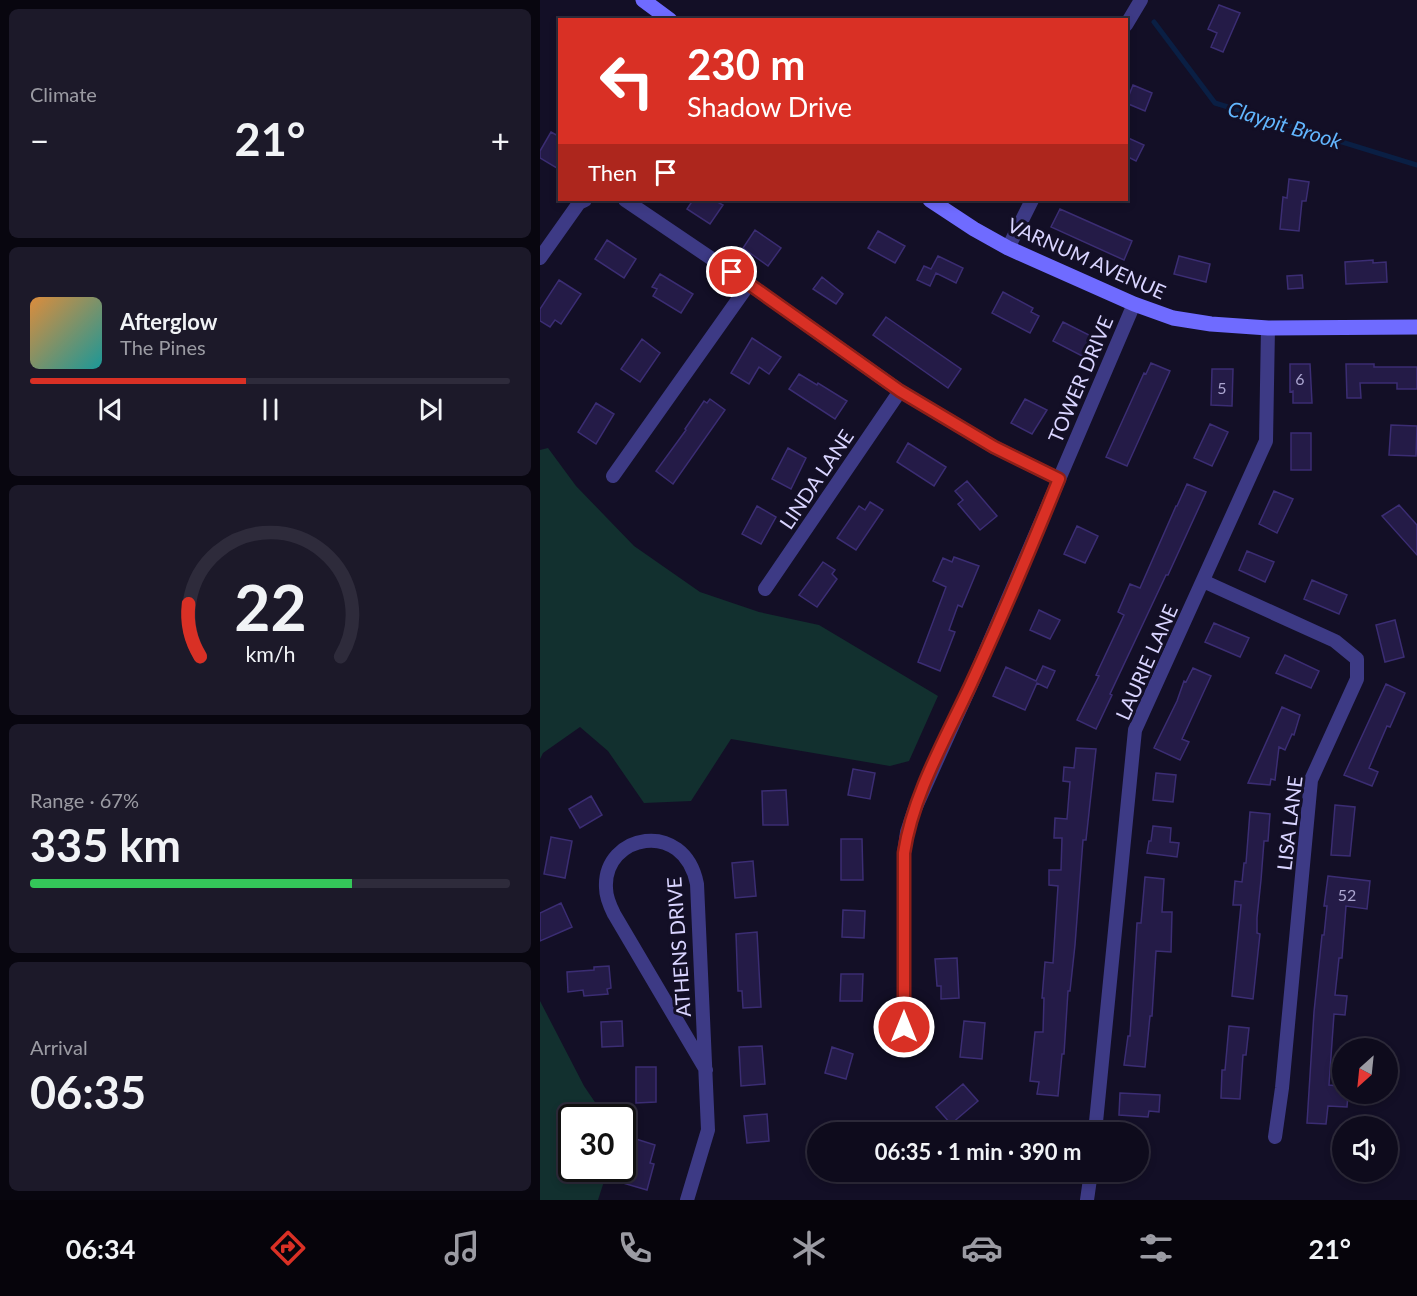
<!DOCTYPE html>
<meta charset="utf-8">
<style>
body{margin:0;font-family:Lato,sans-serif;background:#1c1929;color:#f1f3f6;height:100vh;display:flex;flex-direction:column;font-size:22px;white-space:nowrap}
*{box-sizing:border-box;margin:0}
p{font-size:20px;color:#9b9ba3}
.icon{flex:none;width:33px;height:33px;fill:none;stroke:currentColor;stroke-width:2;stroke-linecap:round;stroke-linejoin:round}
.map{position:relative;flex:1;overflow:hidden}
.details{display:flex;flex-direction:column;gap:9px;padding:9px;background:#08060f;width:540px}
.details>*{flex:none}
.guide{position:absolute;left:18px;top:18px;width:570px;height:183px;border-radius:0px;box-shadow:0 3px 9px #0003,0 0 0 2px #2e2b3b;background:#d93025;color:#fff;overflow:hidden}
.needle{width:39px;rotate:207deg}
.controls{position:absolute;left:792px;top:1038px;display:grid;gap:12px}
.controls a{display:grid;place-items:center;width:66px;height:66px;border-radius:50%;background:#0e0b1c;box-shadow:0 3px 9px #0003,0 0 0 2px #2e2b3b;font-size:30px}
.speed{position:absolute;left:18px;top:1104px;display:flex;gap:12px;font-size:30px;font-weight:700;text-align:center}
.speed>*{display:grid;place-content:center;width:78px;height:78px;border-radius:50%;background:#0e0b1c;box-shadow:0 3px 9px #0003,0 0 0 2px #2e2b3b;line-height:1}
.speed .limit{border:3px solid #111;border-radius:9px;background:#fff;color:#111}
.pin{position:absolute;display:grid;place-items:center;width:51px;height:51px;color:#fff;margin:-26px;border:3px solid #fff;border-radius:50%;box-shadow:0 2px 6px #0007}
.me{position:absolute;width:66px;margin:-33px;rotate:0deg;stroke-linejoin:round;filter:drop-shadow(0 0 4px #0008)}
.turn{display:flex;align-items:center;gap:21px;height:126px;padding:0 30px;font-size:27px}
.turn .icon{width:78px;height:78px;stroke-width:2.5}
.turn b{display:block;font-size:42px;line-height:51px}
.then{display:flex;align-items:center;height:57px;padding:0 30px;background:#0003;gap:12px;font-size:22px}
.big{font-size:45px;font-weight:700;line-height:1.1}
.details .tile{flex:1;display:flex;flex-direction:column;justify-content:center;gap:9px;min-width:0;padding:0 21px;border-radius:9px;background:#1c1929}
.details .dial{align-items:center;gap:0}
.dial svg{height:156px;overflow:visible;fill:none;stroke:#2e2b3b;stroke-width:7;stroke-linecap:round;text-anchor:middle}
.dial text{fill:#f1f3f6;stroke:none}
.song{display:flex;align-items:center;gap:18px}
.cover{width:72px;height:72px;border-radius:9px;background:linear-gradient(135deg,hsl(30 70% 55%),hsl(180 70% 35%))}
.played{height:6px;border-radius:3px;background:linear-gradient(90deg,#d93025 45%,#2e2b3b 45%)}
.keys{display:flex;justify-content:space-around;direction:ltr}
.heat{display:flex;justify-content:space-between;align-items:center;font-size:33px;direction:ltr}
.charge{height:9px;border-radius:4px;background:linear-gradient(90deg,#34c759 67%,#2e2b3b 0)}
.trip{position:absolute;left:267px;top:1122px;width:342px;height:60px;border-radius:30px;background:#0e0b1c;box-shadow:0 3px 9px #0003,0 0 0 2px #2e2b3b;font-weight:700;line-height:60px;text-align:center}
.menu{display:flex;height:96px;justify-content:space-around;align-items:center;background:#06040b;color:#9b9ba3}
.menu .icon{width:42px;height:42px}
.menu .current{color:#d93025}
.menu b{font-size:27px;color:#f1f3f6}
main{display:flex;flex:1;min-height:0}
.map>svg:first-child{display:block}
.green{fill:#12302f}
.lines{fill:none;stroke-linecap:round;stroke-linejoin:round}
.stream{stroke:#0a1f44;stroke-width:5}
.building{fill:#241b47;stroke:#3b2d73;stroke-width:1.5}
.minor{stroke:#3d3a85;stroke-width:14}
.secondary{stroke:#6f6bff;stroke-width:15}
.route-casing{stroke:#8d1f18;stroke-width:15}
.route{stroke:#d93025;stroke-width:10}
.labels{text-anchor:middle;dominant-baseline:central;stroke-width:6;stroke-linejoin:round;paint-order:stroke}
.number-label{font-size:16px;fill:#aca6d1}
.street-label{font-size:20px;fill:#d9d4ff;stroke:#130f26}
.water-label{font-size:21px;font-style:italic;fill:#62b6ff;stroke:#130f26}
</style>
<main>
<section class="details">
<div class="tile"><p>Climate</p>
<div class="heat"><a>−</a><b class="big">21°</b><a>+</a></div>
</div>
<div class="tile">
<div class="song"><i class="cover"></i><div><b>Afterglow</b><p>The Pines</p></div></div>
<div class="played"></div>
<div class="keys"><svg class="icon" aria-label="previous" viewBox="0 0 24 24"><path d="M18 5L8 12l10 7zM5 5v14"/></svg><svg class="icon" aria-label="pause" viewBox="0 0 24 24"><path d="M8 5v14M16 5v14"/></svg><svg class="icon" aria-label="next" viewBox="0 0 24 24"><path d="M6 5l10 7-10 7zM19 5v14"/></svg></div>
</div>
<div class="tile dial"><svg viewBox="0 0 100 80">
<path d="M14 69A42 42 0 1 1 86 69"/>
<path d="M14 69A42 42 0 0 1 8 42" stroke="#d93025"/>
<text x="50" y="56" font-size="32" font-weight="700">22</text>
<text x="50" y="72" font-size="11">km/h</text>
</svg></div>
<div class="tile"><p>Range · 67%</p><b class="big">335 km</b><div class="charge"></div></div>
<div class="tile"><p>Arrival</p><b class="big">06:35</b></div>
</section>
<div class="map">
<svg width="877" height="1200" viewBox="0 0 877 1200">
<rect width="100%" height="100%" fill="#130f26"/>
<path class="green" d="M8 448 36 486 94 546 160 592 219 612 279 625 398 696 369 761 350 766 191 739 151 801 104 803 68 751 40 727 3 753 0 759V450Z
M0 1001 44 1086 65 1117 32 1118V1168L68 1169 58 1200H0Z"/>
<g class="lines">
<path class="stream" d="M614 22 675 103 877 165"/>
</g>
<path class="building" d="M679 5 700 13 683 52 671 47 677 33 668 29Z
M593 85 612 93 605 111 586 103Z
M11 132 20 137V170L0 158V151Z
M586 137 604 145 596 161 586 156Z
M749 179 769 182 766 201H762L759 231 740 229 743 197 747 198Z
M153 200H174L183 205 170 224 147 209Z
M520 209 592 241 584 260 511 227Z
M215 230 241 248 228 266 203 248Z
M338 231 365 246 355 263 328 248Z
M67 240 96 259 84 278 55 259Z
M398 256 423 268 416 283 396 273 390 286 377 280 384 266 391 269Z
M639 256 670 264 666 282 634 274Z
M833 260V263L846 262 847 282 806 284 805 262Z
M120 274 153 294 141 313 113 296 117 289 112 287Z
M762 275 763 288 748 289 747 276Z
M282 277 303 294 296 304 273 289Z
M19 280 41 294 21 324 15 320 10 327 0 321V309Z
M463 292 493 308 491 312 499 316 490 333 452 313Z
M346 317 421 369 408 388 333 335Z
M523 322 553 337 544 357 513 341Z
M212 338 241 357 229 374 219 367 209 384 191 373Z
M102 339 120 353 100 382 81 369Z
M611 363 630 371 587 466 566 457 604 373 606 374Z
M750 364H770L772 403H753V391L750 392Z
M806 364H834V367H877V389H857V383H820L821 398H807Z
M672 369H693L692 406 671 405Z
M259 374 277 385 278 383 307 401 295 419 249 389Z
M170 399 185 410 133 484 116 471 146 430 145 429 164 401 167 403Z
M485 399 507 410 492 434 471 423Z
M56 403 74 414 56 444 38 432Z
M670 424 688 432 672 466 654 458Z
M851 425 877 426 876 456 849 455Z
M751 433H771V470H751Z
M368 443 406 467 394 486 357 462Z
M248 448 266 458 251 489 232 479Z
M427 481 457 516 440 530 418 504 423 500 415 491Z
M647 484 666 492 628 575H626L570 694 572 695 556 729 537 720 559 676 556 675 584 615 578 612 590 584 600 588 636 506H637Z
M734 491 753 499 737 533 719 524Z
M330 502 343 510 316 550 297 538 319 506 325 510Z
M859 505 877 525V555L842 516Z
M217 506 236 517 221 544 202 534Z
M537 526 558 536 545 563 524 554Z
M707 551 734 562 725 582 699 570Z
M414 557 439 566 422 607 418 605 409 630 415 632 400 671 378 662 406 587 393 581 403 558 412 562Z
M283 562 295 570 292 574 297 579 277 607 259 595Z
M772 580 807 595 799 614 764 599Z
M499 610 520 620 510 639 490 630Z
M855 620 864 657 845 662 836 625Z
M674 623 709 638 700 657 665 642Z
M745 655 779 671 771 688 736 673Z
M503 666 515 671 507 688 497 683 485 710 453 696 466 667 496 681Z
M653 668 671 676 642 739 649 742 640 760 614 748 637 701 644 681 646 682Z
M846 684 865 693 850 727 847 726 829 768 838 772 832 786 804 775Z
M742 707 760 715 754 735 752 734 745 750 739 747 735 780 731 779 730 785 708 783Z
M536 748 556 749 546 840H543L535 945 530 991H528L524 1054H522L518 1096 497 1094 499 1082 490 1081 495 1032H503L504 998H502L505 962 513 963 518 886 509 885V870H521L522 838H514L515 818 527 819 530 782 523 781 524 767 534 768Z
M313 769 335 773 330 799 308 795Z
M616 773 636 775 633 802 613 800Z
M246 790 248 825H223L222 791Z
M51 796 62 815 40 828 29 809Z
M795 805 815 807 810 856 791 855Z
M710 812 730 814 728 841H724L721 880 717 918V933L720 934 713 999 692 996 701 905H693L695 881 702 882 704 863H706Z
M613 826 631 828 630 842 639 843 637 857 607 853 609 841H611Z
M11 837 32 841 25 878 4 874Z
M301 839H322L323 880H301Z
M213 861 216 896 195 898 192 863Z
M788 876 830 881 827 909 806 906 802 958H799L795 995 807 996 805 1015 794 1014 789 1085 799 1086V1091L808 1094 807 1107 788 1106 786 1124 767 1123 774 1012 782 935H784L787 906H784Z
M605 877 624 879 622 912H632L631 952 616 951 612 1016H610L605 1067 584 1065 588 1036H590L597 923H601Z
M21 903 32 927 0 941V913Z
M303 910 325 911 324 938 302 937Z
M217 932 221 1007 203 1008 202 991H198L196 934Z
M417 958 419 998 401 999V986H397L395 959Z
M69 966 71 988 67 989 68 994 44 996 43 990 28 992 27 972 54 970V967Z
M301 974H323L322 1001H300Z
M82 1021 83 1046 62 1047 61 1022Z
M424 1021 445 1023 442 1059 420 1057Z
M689 1026 709 1028 706 1055H703L700 1099 681 1098 682 1070H685Z
M222 1046 225 1084 201 1086 199 1047Z
M292 1047 313 1054 306 1079 285 1073Z
M96 1067H116V1102L96 1103Z
M423 1084 438 1101 411 1124 396 1107Z
M580 1093 620 1095 619 1112 609 1111 608 1117 579 1115Z
M227 1114 229 1141 207 1143 204 1116Z
M96 1139 115 1145 110 1163 114 1164 107 1190 83 1183Z"/>
<g class="lines">
<path class="minor" d="M586 25 601 0
M85 200 209 284 360 391 454 447 519 479
M468 248 492 200
M0 258 39 203 45 200
M73 476 209 284
M663 581 795 641 817 659V679L771 780 742 1088 735 1137
M225 589 360 391
M364 1049V853L367 832 374 811 434 678 594 304
M555 1132 595 730 726 441 728 328
M147 1200 168 1130 157 884C144 818 63 834 66 888 66 897 70 906 74 914L166 1070
M547 1200 551 1172"/>
<path class="secondary" d="M103 0 130 20
M390 200 434 229 468 248 594 304 633 318 671 324 728 328 877 327"/>
</g>
<g class="lines">
<g class="route-casing">
<path id="route" d="M192 272 360 391 454 447 519 479C491 548 462 617 431 684 406 738 373 794 364 853V1027"/>
</g>
<use href="#route" class="route"/>
</g>
<g class="labels">
<g class="number-label">
<text x="760" y="378">6</text>
<text x="682" y="387">5</text>
<text x="807" y="894">52</text>
</g>
<g class="street-label">
<text transform="translate(547 258) rotate(24)">VARNUM AVENUE</text>
<text transform="translate(540 379) rotate(-67)">TOWER DRIVE</text>
<text transform="translate(276 479) rotate(-56)">LINDA LANE</text>
<text transform="translate(606 662) rotate(-66)">LAURIE LANE</text>
<text transform="translate(749 823) rotate(-83)">LISA LANE</text>
<text transform="translate(138 947) rotate(-94)">ATHENS DRIVE</text>
</g>
<g class="water-label">
<text transform="translate(745 124) rotate(17)">Claypit Brook</text>
</g>
</g>
</svg>
<div class="controls">
<a><svg class="needle" viewBox="-14 -14 28 28"><path d="M0-13l5 13h-10z" fill="#e53935"/><path d="M0 13l5-13h-10z" fill="#9b9ba3"/></svg></a>
<a><svg class="icon" aria-label="sound" viewBox="0 0 24 24"><path d="M4 9h4l5-4v14l-5-4H4zM17 9q2 3 0 6"/></svg></a>
</div>
<div class="speed"><div class="limit">30</div></div>
<div class="pin" style="left:192px;top:272px;background:#d93025"><svg class="icon" aria-label="arrive" viewBox="0 0 24 24"><path d="M6 21V4h12l-3 4 3 4H6"/></svg></div>
<svg class="me" style="left:364px;top:1027px" viewBox="-20 -20 40 40"><circle r="17" fill="#d93025" stroke="#fff" stroke-width="3"/><path d="M0-11L8 9 0 5-8 9z" fill="#fff"/></svg>
<div class="trip">06:35 · 1 min · 390 m</div>
<div class="guide">
<div class="turn"><svg class="icon" aria-label="left" viewBox="0 0 24 24"><path d="M17 20v-9H6M10 6l-5 5 5 5"/></svg><div><b>230 m</b>Shadow Drive</div></div>
<div class="then">Then<svg class="icon" aria-label="arrive" viewBox="0 0 24 24"><path d="M6 21V4h12l-3 4 3 4H6"/></svg></div>
</div>
</div>
</main>
<nav class="menu">
<b>06:34</b>
<svg class="icon current" aria-label="directions" viewBox="0 0 24 24"><path d="M12 3l9 9-9 9-9-9zM9 14v-3h6M13 9l2 2-2 2"/></svg>
<svg class="icon" aria-label="music" viewBox="0 0 24 24"><path d="M9 18V5l10-2v13"/><circle cx="6" cy="18" r="3"/><circle cx="16" cy="16" r="3"/></svg>
<svg class="icon" aria-label="phone" viewBox="0 0 24 24"><path d="M5 4h4l2 5-3 2q2 4 5 5l2-3 5 2v4C11 20 4 13 5 4z"/></svg>
<svg class="icon" aria-label="climate" viewBox="0 0 24 24"><path d="M12 3v18M4 7l16 10M4 17L20 7"/></svg>
<svg class="icon" aria-label="car" viewBox="0 0 24 24"><path d="M5 17H2v-5l4-1 3-4h7l3 4 3 1v5h-3M9 17h6M6 11h13"/><circle cx="7" cy="17" r="2"/><circle cx="17" cy="17" r="2"/></svg>
<svg class="icon" aria-label="filters" viewBox="0 0 24 24"><path d="M4 7h16M4 17h16"/><circle cx="9" cy="7" r="2"/><circle cx="15" cy="17" r="2"/></svg>
<b>21°</b>
</nav>
